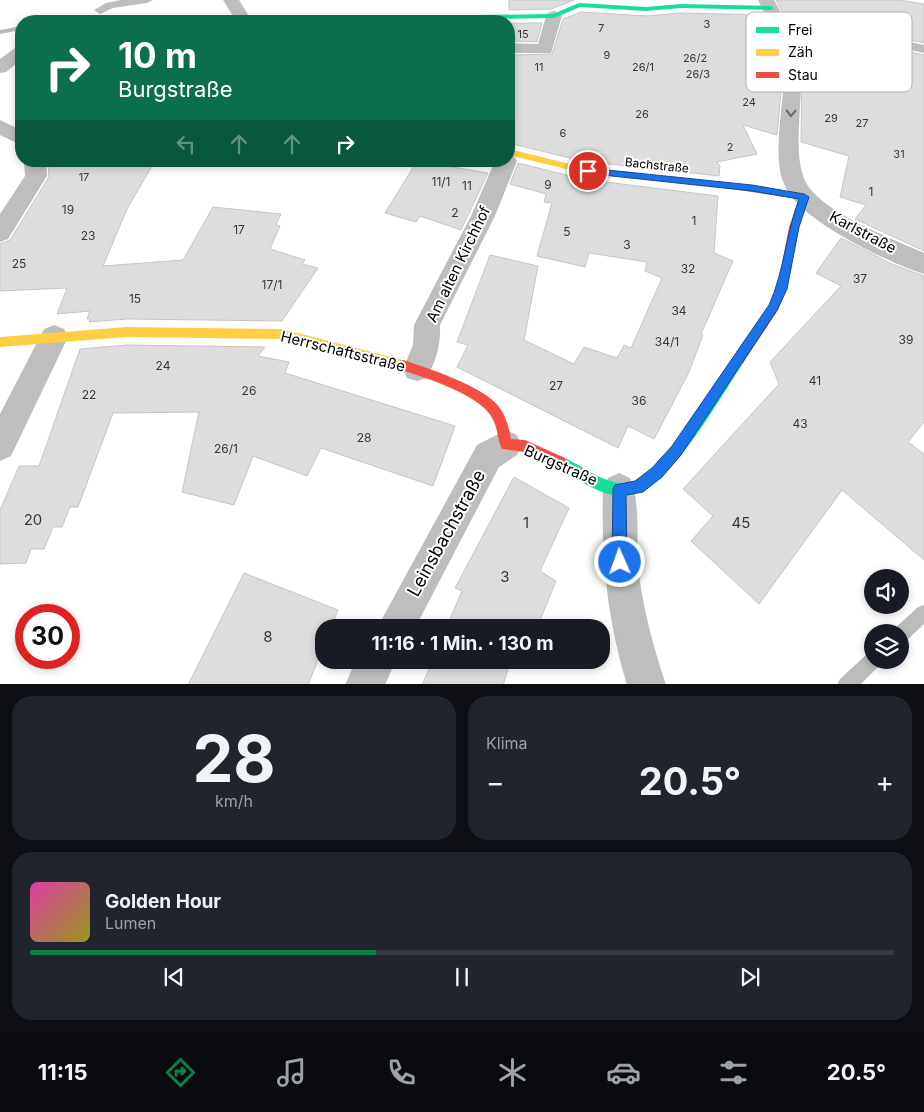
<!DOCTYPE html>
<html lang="de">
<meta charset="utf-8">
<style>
body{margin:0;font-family:Inter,sans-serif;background:#20242c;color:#f1f3f6;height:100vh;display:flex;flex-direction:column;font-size:19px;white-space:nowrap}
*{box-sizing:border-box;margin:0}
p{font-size:16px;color:#9ea1a6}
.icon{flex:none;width:28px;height:28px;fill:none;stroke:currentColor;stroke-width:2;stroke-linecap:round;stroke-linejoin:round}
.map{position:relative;height:684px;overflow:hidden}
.drawer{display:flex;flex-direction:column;gap:12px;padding:12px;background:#0d0f14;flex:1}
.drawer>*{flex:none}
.hud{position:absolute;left:15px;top:15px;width:500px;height:152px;border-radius:20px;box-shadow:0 2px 8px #0003;background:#0b6e4f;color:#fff;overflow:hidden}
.fabs{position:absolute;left:864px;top:569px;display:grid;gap:10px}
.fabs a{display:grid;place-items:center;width:45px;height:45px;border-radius:50%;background:#171b24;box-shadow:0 2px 8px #0003;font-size:25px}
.speed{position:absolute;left:15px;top:604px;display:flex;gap:10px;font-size:25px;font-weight:700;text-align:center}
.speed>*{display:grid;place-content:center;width:65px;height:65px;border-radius:50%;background:#171b24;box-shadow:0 2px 8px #0003;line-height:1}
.speed .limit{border:8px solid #d22;background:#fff;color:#111}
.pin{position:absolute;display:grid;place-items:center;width:42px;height:42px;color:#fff;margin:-21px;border:2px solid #fff;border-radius:50%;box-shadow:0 1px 5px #0007}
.me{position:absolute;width:55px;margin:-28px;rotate:358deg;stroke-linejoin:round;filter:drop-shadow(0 0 4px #0008)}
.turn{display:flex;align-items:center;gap:18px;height:105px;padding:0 20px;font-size:22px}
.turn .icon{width:65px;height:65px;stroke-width:2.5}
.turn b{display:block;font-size:35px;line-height:42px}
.lanes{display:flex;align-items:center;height:48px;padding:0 20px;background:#0003;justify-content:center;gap:25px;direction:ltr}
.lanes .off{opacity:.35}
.big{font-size:38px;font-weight:700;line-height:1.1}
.drawer .card{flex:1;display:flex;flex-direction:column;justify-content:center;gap:8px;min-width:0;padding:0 18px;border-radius:20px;background:#20242c}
.drawer .dial{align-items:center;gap:0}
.dial b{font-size:65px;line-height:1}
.song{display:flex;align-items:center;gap:15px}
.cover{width:60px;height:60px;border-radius:8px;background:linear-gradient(135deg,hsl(320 70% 55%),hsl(60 70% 35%))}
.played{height:5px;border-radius:2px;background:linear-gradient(90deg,#0b8043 40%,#363941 40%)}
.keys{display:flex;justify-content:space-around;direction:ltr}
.heat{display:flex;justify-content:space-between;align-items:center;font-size:28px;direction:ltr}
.drawer .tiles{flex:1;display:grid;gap:12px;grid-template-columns:1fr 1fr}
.card:last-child{grid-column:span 2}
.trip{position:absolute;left:315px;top:619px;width:295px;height:50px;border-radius:20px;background:#171b24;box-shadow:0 2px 8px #0003;font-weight:700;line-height:50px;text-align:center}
.tabs{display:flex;height:80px;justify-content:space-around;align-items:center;background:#090b0e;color:#9ea1a6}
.tabs .icon{width:35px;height:35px}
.tabs .current{color:#0b8043}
.tabs b{font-size:22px;color:#f1f3f6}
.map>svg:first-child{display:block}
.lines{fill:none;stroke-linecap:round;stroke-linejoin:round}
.stream{fill:#bcbcbc;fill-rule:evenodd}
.building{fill:#ddd;stroke:#c5c5c5}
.lane{fill:#bebebe;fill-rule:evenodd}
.street{fill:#bebebe;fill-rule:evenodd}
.fast{fill:#16e098;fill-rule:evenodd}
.slow{fill:#ffcf43;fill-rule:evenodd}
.jam{fill:#f24e42;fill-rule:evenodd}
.oneway{stroke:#686868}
.route{fill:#1a73e8;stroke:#114b97}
.labels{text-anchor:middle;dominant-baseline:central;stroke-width:4;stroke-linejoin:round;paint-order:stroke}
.far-number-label{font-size:11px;fill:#373737}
.far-street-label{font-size:12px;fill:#000;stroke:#fff}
.number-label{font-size:12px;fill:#373737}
.street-label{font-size:15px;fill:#000;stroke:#fff}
.near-number-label{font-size:15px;fill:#373737}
.near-street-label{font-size:18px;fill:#000;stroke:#fff}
.key{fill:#fff;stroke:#b2b2b2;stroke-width:1}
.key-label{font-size:14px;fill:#000}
</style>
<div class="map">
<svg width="924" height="685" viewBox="0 0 924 685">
<rect width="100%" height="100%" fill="#fff"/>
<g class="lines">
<path class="stream" d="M21 26V30L0 34V30Z
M924 605V624L906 641 900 644V632H893L894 629 918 607Z
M872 652V660H882L879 666 860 685H837L840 679 867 654Z"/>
</g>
<path class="building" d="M509 0H574L551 9 509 10Z
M776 0H900L924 4V43L866 30 787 21Z
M581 12 646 16 681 13 763 15 775 44 780 67 781 91 777 135 743 125 757 154 717 162 720 166 719 176 582 161 509 143V55L552 54 563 19Z
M509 23H542L537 42 509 41Z
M793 33 866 42 924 55V251L855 219 866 205 840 197 849 156 801 142 802 67Z
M48 161H155L127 209 103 266 183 260 213 207 281 214 276 225 280 226 270 249 305 260 302 264 318 268 282 321 127 319 89 322 90 319H87L90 311 57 314 67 288 0 291V244L10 240 49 177Z
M417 161 488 173 461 230 420 216 416 222 385 213Z
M518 163 582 179 718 196 714 253 733 261 701 334 703 335 689 372 654 439 628 426 618 448 457 367 468 345 457 342 490 255 538 266 524 340 574 364 584 347 617 358 624 345 631 348 662 278 645 271 647 262 589 253 585 267 537 256 552 203 544 202 546 194 510 184Z
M841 238 892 264 924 276V422L908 442 924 454V560L842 490 759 604 691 541 713 516 683 489 779 384 770 362 841 286 816 273Z
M127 345 265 347 258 356 289 362 285 373 455 426 433 486 321 448 307 476 253 456 234 505 182 492 199 412 113 413 78 507H70L62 527H53L44 549H31L26 563 0 564V510L19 466H39L80 349Z
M514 477 569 508 540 571 556 581 537 628H446L462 591 455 588Z
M244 573 338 610 331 628H324V645L308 685H188Z
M433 660H511L503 685H422Z"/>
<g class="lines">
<path class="lane" d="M121 0H153L147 3 113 8 100 14 94 10 106 3Z
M779 22 866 32 924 45V53L866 40 775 29 773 26Z"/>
<path class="street" d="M223 0H239L252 21H236Z
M758 0H774C786 21 797 43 800 67 805 101 788 164 811 190 837 219 889 237 924 253V274C887 262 825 231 798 204 789 195 782 183 780 171 776 144 781 117 783 91 784 57 773 29 758 0Z
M554 11 560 13 562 16 551 53H509V43L538 44 546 16 548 13Z
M21 47V60L6 72 0 73V59L15 48Z
M0 120 21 130V145L0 135Z
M509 155 514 156 517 161 495 216 440 325C441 345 436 360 427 378L417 381 407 378 403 369 413 345 414 325 471 216 495 161H509Z
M24 161H46L47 176 8 239 0 242V214L25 176Z
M54 325 64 329 68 337 11 456 0 461V414L44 329Z
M506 430 517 435 521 445 517 455 499 467 415 628H377L477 445Z
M619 473 630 478C641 503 636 537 638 565 642 606 653 645 666 685H627C607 620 601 557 603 489L608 478Z
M356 660H396L385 685H345Z"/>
<path class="fast" d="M579 3 646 7 681 4 771 6 774 8 771 10 681 8 646 11 580 7 554 18 483 19 479 21H472L481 15 553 14Z
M739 354 743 355 745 359 743 363C721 396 667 495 625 496 601 497 575 478 555 466L554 462 555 458 560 456C581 464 599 482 623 483 627 483 631 483 635 481 664 470 716 384 735 355Z"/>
<path class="slow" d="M509 149 582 167 728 183 733 186 728 189 582 173 509 155Z
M127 327 282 329 403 360 407 361 409 365 407 369 403 370 282 339 127 337 0 347V337Z"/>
<path class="jam" d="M728 183 804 194 809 197 799 227 787 289 778 310 743 363 739 364 735 363 733 359 735 355 770 305 777 289 789 227 799 199 725 188 723 186Z
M403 360C427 368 484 386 499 407 506 416 509 428 511 439L525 440 565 458 566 462 565 466 560 468 524 452 502 449C497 439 498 426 491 416 478 394 423 377 399 369L397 365 399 361Z"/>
</g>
<defs><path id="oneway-chevron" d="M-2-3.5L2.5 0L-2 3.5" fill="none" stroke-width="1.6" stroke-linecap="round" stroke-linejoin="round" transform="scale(1.25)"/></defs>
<use class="oneway" href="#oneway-chevron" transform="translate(791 113) rotate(92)"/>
<path class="route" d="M588 168 752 185 804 194 809 197 799 227 787 289 777 310 681 455 662 477 643 492 626 495 627 562 625 567 620 569 615 567 612 562 613 489 615 485 635 481 652 468 672 446 769 305C784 272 786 234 799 199L752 191 584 173 583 171Z"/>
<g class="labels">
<g class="far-number-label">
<text x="707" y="24">3</text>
<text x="601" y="28">7</text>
<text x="523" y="34">15</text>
<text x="607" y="55">9</text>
<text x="695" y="58">26/2</text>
<text x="539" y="67">11</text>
<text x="643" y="67">26/1</text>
<text x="698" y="74">26/3</text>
<text x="749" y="102">24</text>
<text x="642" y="114">26</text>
<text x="831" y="118">29</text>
<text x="862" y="123">27</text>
<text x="563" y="133">6</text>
<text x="730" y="147">2</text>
<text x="899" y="154">31</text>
<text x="84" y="177">17</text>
</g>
<g class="far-street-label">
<text transform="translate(657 165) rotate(6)">Bachstraße</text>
</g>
<g class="number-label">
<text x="441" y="181">11/1</text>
<text x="548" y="184">9</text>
<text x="467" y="185">11</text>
<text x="871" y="191">1</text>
<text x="68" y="209">19</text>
<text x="455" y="212">2</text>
<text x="694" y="220">1</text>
<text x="239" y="229">17</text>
<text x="567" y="231">5</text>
<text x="88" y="235">23</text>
<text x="627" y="244">3</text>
<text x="19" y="263">25</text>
<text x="688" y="268">32</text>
<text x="860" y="278">37</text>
<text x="272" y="284">17/1</text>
<text x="135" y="298">15</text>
<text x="679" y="310">34</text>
<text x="906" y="339">39</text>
<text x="667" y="341">34/1</text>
<text x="163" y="365">24</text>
<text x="815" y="380">41</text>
<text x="556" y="385">27</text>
<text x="249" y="390">26</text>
<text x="89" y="394">22</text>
<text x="639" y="400">36</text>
<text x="800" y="423">43</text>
<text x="364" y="437">28</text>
<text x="226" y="448">26/1</text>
</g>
<g class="street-label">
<text transform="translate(863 232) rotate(28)">Karlstraße</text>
<text transform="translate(458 264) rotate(-64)">Am alten Kirchhof</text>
<text transform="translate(343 351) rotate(14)">Herrschaftsstraße</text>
<text transform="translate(561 465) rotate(24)">Burgstraße</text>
</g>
<g class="near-number-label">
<text x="33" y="519">20</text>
<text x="526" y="522">1</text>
<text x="741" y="522">45</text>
<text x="505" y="576">3</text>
<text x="268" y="636">8</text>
</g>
<g class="near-street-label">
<text transform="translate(446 533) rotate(-61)">Leinsbachstraße</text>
</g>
</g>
<rect x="746" y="12" width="166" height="80" rx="8" class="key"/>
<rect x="756" y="27" width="23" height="6" fill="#16e098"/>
<rect x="756" y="49" width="23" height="7" fill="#ffcf43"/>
<rect x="756" y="72" width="23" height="6" fill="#f24e42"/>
<g class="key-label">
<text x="788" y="35">Frei</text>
<text x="788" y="57">Zäh</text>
<text x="788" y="80">Stau</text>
</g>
</svg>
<div class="fabs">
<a><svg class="icon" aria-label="sound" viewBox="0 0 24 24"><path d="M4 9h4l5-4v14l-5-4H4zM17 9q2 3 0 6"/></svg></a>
<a><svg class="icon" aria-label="layers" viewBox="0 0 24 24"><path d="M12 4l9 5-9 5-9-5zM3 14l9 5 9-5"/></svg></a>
</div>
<div class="speed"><div class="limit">30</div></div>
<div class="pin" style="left:588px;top:171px;background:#d93025"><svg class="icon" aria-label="arrive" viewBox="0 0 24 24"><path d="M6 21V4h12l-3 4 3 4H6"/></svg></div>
<svg class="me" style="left:620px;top:562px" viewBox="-20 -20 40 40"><circle r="17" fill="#1a73e8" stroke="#fff" stroke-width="3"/><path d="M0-11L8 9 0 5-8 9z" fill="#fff"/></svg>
<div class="trip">11:16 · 1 Min. · 130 m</div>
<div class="hud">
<div class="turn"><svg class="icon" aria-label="right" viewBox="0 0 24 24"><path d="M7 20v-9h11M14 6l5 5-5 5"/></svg><div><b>10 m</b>Burgstraße</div></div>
<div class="lanes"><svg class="icon off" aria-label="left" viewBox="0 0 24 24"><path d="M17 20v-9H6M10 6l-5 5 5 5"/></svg><svg class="icon off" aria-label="ahead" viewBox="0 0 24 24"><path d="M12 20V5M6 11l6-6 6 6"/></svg><svg class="icon off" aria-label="ahead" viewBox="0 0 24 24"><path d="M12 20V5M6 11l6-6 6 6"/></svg><svg class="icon" aria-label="right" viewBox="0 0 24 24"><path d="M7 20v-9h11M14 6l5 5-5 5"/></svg></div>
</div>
</div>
<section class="drawer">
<div class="tiles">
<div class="card dial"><b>28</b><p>km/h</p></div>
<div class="card"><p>Klima</p>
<div class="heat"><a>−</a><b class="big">20.5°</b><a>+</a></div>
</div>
<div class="card">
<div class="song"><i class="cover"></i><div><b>Golden Hour</b><p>Lumen</p></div></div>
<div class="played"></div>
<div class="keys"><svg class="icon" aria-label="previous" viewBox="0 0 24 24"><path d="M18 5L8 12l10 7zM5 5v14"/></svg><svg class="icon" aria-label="pause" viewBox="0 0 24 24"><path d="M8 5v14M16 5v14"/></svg><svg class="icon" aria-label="next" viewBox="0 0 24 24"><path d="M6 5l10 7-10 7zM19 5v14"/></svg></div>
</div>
</div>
</section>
<nav class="tabs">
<b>11:15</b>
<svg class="icon current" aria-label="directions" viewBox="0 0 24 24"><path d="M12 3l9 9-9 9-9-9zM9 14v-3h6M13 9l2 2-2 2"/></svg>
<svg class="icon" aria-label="music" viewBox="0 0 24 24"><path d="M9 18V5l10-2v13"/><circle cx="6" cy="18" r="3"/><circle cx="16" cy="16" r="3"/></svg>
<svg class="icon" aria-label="phone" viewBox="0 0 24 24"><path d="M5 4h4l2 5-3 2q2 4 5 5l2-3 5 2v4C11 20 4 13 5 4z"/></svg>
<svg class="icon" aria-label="climate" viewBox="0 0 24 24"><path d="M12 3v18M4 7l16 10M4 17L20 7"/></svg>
<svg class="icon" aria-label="car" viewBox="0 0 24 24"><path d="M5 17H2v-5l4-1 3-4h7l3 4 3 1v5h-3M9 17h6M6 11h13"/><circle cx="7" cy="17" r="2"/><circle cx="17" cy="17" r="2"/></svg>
<svg class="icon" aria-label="filters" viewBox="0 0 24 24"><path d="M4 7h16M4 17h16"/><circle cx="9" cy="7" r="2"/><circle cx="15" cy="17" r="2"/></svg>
<b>20.5°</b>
</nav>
